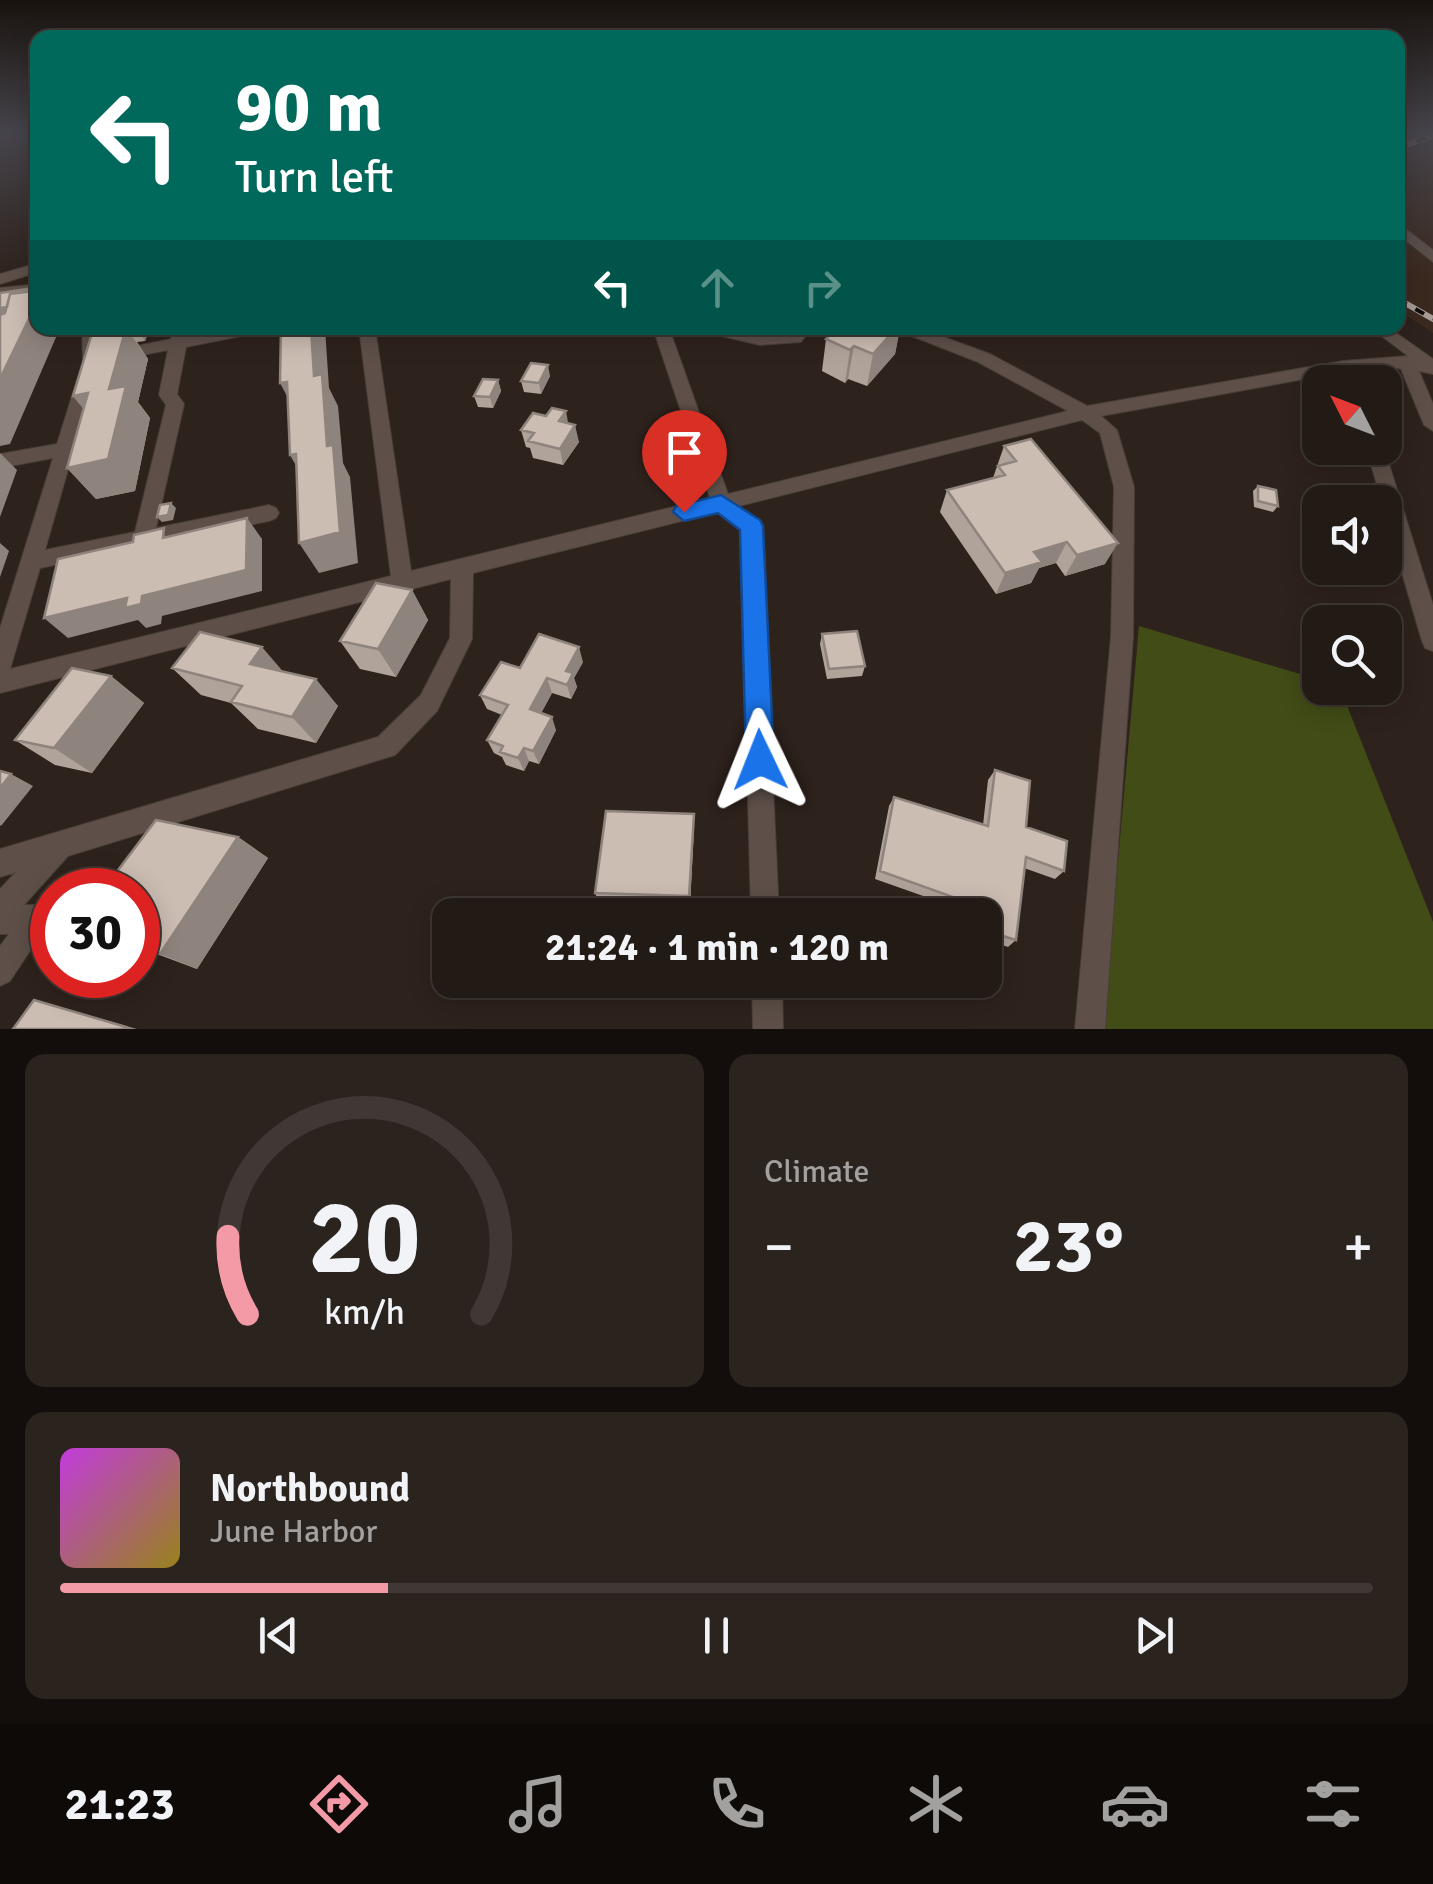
<!DOCTYPE html>
<meta charset="utf-8">
<style>
body{margin:0;font-family:Signika,sans-serif;background:#2a231e;color:#f1f3f6;height:100vh;display:flex;flex-direction:column;font-size:38px;white-space:nowrap}
*{box-sizing:border-box;margin:0}
p{font-size:32px;color:#a2a1a0}
.icon{flex:none;width:55px;height:55px;fill:none;stroke:currentColor;stroke-width:2;stroke-linecap:round;stroke-linejoin:round}
.map{position:relative;height:1029px;overflow:hidden}
.details{display:flex;flex-direction:column;gap:25px;padding:25px;background:#130e0c;flex:1}
.details>*{flex:none}
.banner{position:absolute;left:30px;top:30px;width:1375px;height:305px;border-radius:20px;box-shadow:0 5px 25px #0003,0 0 0 2px #3f3834;background:#00695c;color:#fff;overflow:hidden}
.needle{width:65px;rotate:312deg}
.tools{position:absolute;left:1302px;top:365px;display:grid;gap:20px}
.tools a{display:grid;place-items:center;width:100px;height:100px;border-radius:20px;background:#221a15;box-shadow:0 5px 25px #0003,0 0 0 2px #3f3834;font-size:50px}
.speed{position:absolute;left:30px;top:868px;display:flex;gap:20px;font-size:50px;font-weight:700;text-align:center}
.speed>*{display:grid;place-content:center;width:130px;height:130px;border-radius:50%;background:#221a15;box-shadow:0 5px 25px #0003,0 0 0 2px #3f3834;line-height:1}
.speed .limit{border:15px solid #d22;background:#fff;color:#111}
.pin{position:absolute;display:grid;place-items:center;width:85px;height:85px;color:#fff;margin:-102px -42px;border-radius:50% 50% 50% 0;rotate:-45deg;box-shadow:0 0 10px #0007}
.pin .icon{rotate:45deg}
.me{position:absolute;width:110px;margin:-55px;rotate:358deg;stroke-linejoin:round;filter:drop-shadow(0 0 8px #0008)}
.turn{display:flex;align-items:center;gap:35px;height:210px;padding:0 40px;font-size:45px}
.turn .icon{width:130px;height:130px;stroke-width:2.5}
.turn b{display:block;font-size:70px;line-height:85px}
.lanes{display:flex;align-items:center;height:95px;padding:0 40px;background:#0003;justify-content:center;gap:50px;direction:ltr}
.lanes .off{opacity:.35}
.big{font-size:75px;font-weight:800;line-height:1.1}
.details .tile{flex:1;display:flex;flex-direction:column;justify-content:center;gap:15px;min-width:0;padding:0 35px;border-radius:20px;background:#2a231e}
.details .dial{align-items:center;gap:0}
.dial svg{height:260px;overflow:visible;fill:none;stroke:#3f3834;stroke-width:7;stroke-linecap:round;text-anchor:middle}
.dial text{fill:#f1f3f6;stroke:none}
.song{display:flex;align-items:center;gap:30px}
.cover{width:120px;height:120px;border-radius:15px;background:linear-gradient(135deg,hsl(290 70% 55%),hsl(50 70% 35%))}
.played{height:10px;border-radius:5px;background:linear-gradient(90deg,#f49aa7 25%,#3f3834 25%)}
.keys{display:flex;justify-content:space-around;direction:ltr}
.heat{display:flex;justify-content:space-between;align-items:center;font-size:55px;direction:ltr}
.details .tiles{flex:1;display:grid;gap:25px;grid-template-columns:1fr 1fr}
.tile:last-child{grid-column:span 2}
.trip{position:absolute;left:432px;top:898px;width:570px;height:100px;border-radius:20px;background:#221a15;box-shadow:0 5px 25px #0003,0 0 0 2px #3f3834;font-weight:800;line-height:100px;text-align:center}
.menu{display:flex;height:160px;justify-content:space-around;align-items:center;background:#0e0a08;color:#a2a1a0}
.menu .icon{width:70px;height:70px}
.menu .on{color:#f49aa7}
.menu b{font-size:45px;color:#f1f3f6}
.map>svg:first-child{display:block}
.built{fill:#3a291f}
.green{fill:#424c17}
.lines{fill:none;stroke-linecap:round;stroke-linejoin:round}
.minor-casing{stroke:#483e39;stroke-width:2}
.major-casing{stroke:#483e39;stroke-width:2}
.minor{fill:#5e5049;fill-rule:evenodd}
.major{fill:#9c5964;fill-rule:evenodd}
.rail-casing{stroke:#a79d98;stroke-width:6}
.rail{stroke:#120d0a;stroke-width:4;stroke-dasharray:10;stroke-linecap:butt}
.wall{fill:#afa39a}
.shaded-wall{fill:#8f847d}
.building{fill:#ccbdb3;stroke:#8f847d;stroke-width:2.5}
.route{fill:#1a73e8;stroke:#114b97;stroke-width:2.5}
</style>
<div class="map">
<svg width="1433" height="1029" viewBox="0 0 1433 1029">
<rect width="100%" height="100%" fill="#2e221c"/>
<path class="built" d="M1398 133H1433V333L1398 310Z"/>
<path class="green" d="M1139 626 1320 680V688H1340L1433 922V1029H1103Z"/>
<g class="lines">
<g class="minor-casing">
<path id="minor" d="M1398 223 1433 250V262L1398 234Z
M38 263V272L0 284V274Z
M38 284V293L0 298V288Z
M82 328H98L99 361 45 550 135 532 166 405 159 395 168 350 117 360 109 355 117 350 171 339 173 328H189L188 336 233 328H264L256 333 186 347 177 394 184 404 156 528 269 505 276 508 279 513 276 518 269 521 40 568 10 669 391 576 359 328H375L411 571 710 498 653 328H669L728 494 1068 411 978 362 899 331 897 328H919L990 354 1087 406 1343 361 1408 356 1371 328H1389L1433 359V374L1419 371 1433 404V431L1424 425 1401 369 1398 368 1343 372 1101 416 1117 430 1134 487 1133 637 1105 1029H1075L1111 637 1114 487 1100 433 1082 420 739 506 761 526 779 915H751L741 529 718 512 473 573 472 639 437 711 395 755 68 856 24 905H37L47 909 51 919 10 981 0 986V946L9 934H0V889L16 872 0 877V849L378 737 421 695 450 638 451 579 0 693V628L53 458 0 468V454L57 444 83 361Z
M698 328C729 326 759 335 790 333L796 328H812L801 342 760 345 700 331Z
M1366 448H1384L1433 605V651L1425 648 1422 641 1385 515V502H1382Z
M752 980H782L783 1029H753Z"/>
</g>
<g class="major-casing">
<path id="major" d="M1414 133H1433V139L1416 136Z"/>
</g>
<use href="#minor" class="minor"/>
<use href="#major" class="major"/>
<g class="rail-casing">
<path id="rail" d="M1398 148 1433 135
M1398 299 1433 319"/>
</g>
<use href="#rail" class="rail"/>
</g>
<path class="wall" d="M102 328H150L145 341 137 342 148 359 138 402 150 418 135 491 96 499 67 468 84 409 73 396 104 331Z
M837 328H900L895 354 867 386 848 379 845 383 822 371 826 339Z
M550 376 541 394 524 392 521 381Z
M498 380 501 391 493 408 478 407 474 396Z
M568 423 579 442 563 465 533 458 530 448 526 447 521 430Z
M1004 446 1105 564 1065 576 1056 563 1039 568 1031 583 996 594 940 512 947 490 993 478Z
M1258 486 1278 506 1273 512 1254 507 1253 491Z
M412 590 428 620 396 677 360 669 340 641Z
M822 634 865 666 862 676 827 679 820 644Z
M583 662 574 678 577 687 571 699 552 693 541 713 556 730 539 764 529 761 524 771 506 765 502 757 494 753 487 740 502 715 487 709 480 695 520 668Z
M172 668 283 671 338 706 316 743 258 729 231 703 201 695Z
M111 676 144 703 92 773 55 765 15 740Z
M995 770 1026 827 1064 871 1055 879 1024 868 1016 940 1008 947 985 939V915H977L875 879 889 806 894 797 983 825 988 780Z
M694 826 690 906 599 903 595 893Z
M238 837 268 858 197 969 138 947V890Z"/>
<path class="shaded-wall" d="M33 288 38 294V328H60L10 444 0 446V308Z
M126 328 148 359 138 402 150 418 135 491 96 499 67 468 109 389Z
M136 328H150L145 341Z
M311 328H325L329 388 338 406 343 463 350 477 358 563 319 573 299 543 327 446 314 376Z
M896 328H900L895 354 867 386 873 354Z
M854 346 848 379 845 383 850 350Z
M548 365 550 376 541 394 539 383Z
M498 380 501 391 493 408 490 397Z
M287 382 297 415 280 383Z
M88 393 99 428 73 396Z
M566 411 569 428 559 421Z
M575 425 579 442 563 465 560 449Z
M0 453 17 470 0 517Z
M296 454 308 487 290 455Z
M171 503 176 508 173 520 162 522 157 517Z
M247 518 262 539V591L162 616 161 624 146 628 138 620 68 638 44 618 127 598 142 596Z
M1067 542 1056 563 1039 568 1031 583 996 594 1005 573 1034 552Z
M0 543 9 551 0 577Z
M1118 543 1105 564 1065 576 1077 555Z
M412 590 428 620 396 677 378 649Z
M262 647 286 675 250 664Z
M579 647 583 662 574 678 577 687 571 699 567 685 566 671Z
M111 676 144 703 92 773 54 748Z
M547 678 552 693 536 723 530 709Z
M316 679 338 706 316 743 292 717Z
M552 717 556 730 539 764 533 751Z
M524 748 529 761 524 771 518 758Z
M11 774 33 786 1 826 0 825V788Z
M694 814V826L690 906 689 896Z
M238 837 268 858 197 969 160 954Z
M34 1000 81 1013 137 1029H125Z"/>
<path class="building" d="M33 288 32 291 10 294 7 307 0 308V293Z
M38 290V300L0 379V315L5 313 10 294Z
M121 328H126L109 389 126 386 108 459 67 468 88 393 73 396 92 333Z
M281 328H311L314 376 322 374 327 446 333 445 340 532 299 543 296 454 290 455 287 382 280 383Z
M837 328H896L873 354 854 346 850 350 826 339Z
M531 363 548 365 539 383 521 381Z
M483 379 498 380 490 397 474 396Z
M552 408 566 411 559 421 575 425 560 449 528 441 534 433 521 430 533 413 546 416Z
M1031 439 1118 543 1077 555 1067 542 1034 552 1042 562 1005 573 947 490 1005 475 998 466 1016 461 1004 446Z
M1258 486 1276 490 1278 506 1258 501Z
M171 503 168 515 157 517 160 505Z
M247 518 246 570 142 596 141 604 125 608 127 598 44 618 58 559 133 542 134 535 164 528 163 538Z
M376 583 412 590 378 649 340 641Z
M857 631 865 666 829 669 822 634Z
M200 632 262 647 250 664 316 679 292 717 231 702 242 686 172 668Z
M539 634 579 647 566 671 573 673 567 685 547 678 530 709 552 717 533 751 524 748 518 758 500 752 503 746 487 740 508 705 480 695 501 662 520 668Z
M72 668 111 676 54 748 15 740Z
M995 770 1030 781 1026 827 1067 841 1064 871 1026 857 1016 940 990 932 992 911 880 871 894 797 988 826Z
M0 771 11 774 0 788Z
M606 811 694 814 689 896 595 893Z
M156 820 238 837 160 954 138 946V890H103Z
M34 1000 126 1027 125 1029H13Z"/>
<linearGradient id="sky" x2="0" y2="1"><stop stop-color="#19130f"/><stop offset="0.48" stop-color="#46444b"/><stop offset="1" stop-color="#46444b" stop-opacity="0"/></linearGradient>
<rect width="1433" height="277" fill="url(#sky)"/>
<path class="route" d="M721 495 760 520 763 526 774 760 770 770 760 774 750 770 746 760 740 530 718 513 684 521 673 512 676 506Z"/>
</svg>
<div class="tools">
<a><svg class="needle" viewBox="-14 -14 28 28"><path d="M0-13l5 13h-10z" fill="#e53935"/><path d="M0 13l5-13h-10z" fill="#a2a1a0"/></svg></a>
<a><svg class="icon" aria-label="sound" viewBox="0 0 24 24"><path d="M4 9h4l5-4v14l-5-4H4zM17 9q2 3 0 6"/></svg></a>
<a><svg class="icon" aria-label="search" viewBox="0 0 24 24"><circle cx="10" cy="10" r="6"/><path d="M15 15l6 6"/></svg></a>
</div>
<div class="speed"><div class="limit">30</div></div>
<div class="pin" style="left:684px;top:512px;background:#d93025"><svg class="icon" aria-label="arrive" viewBox="0 0 24 24"><path d="M6 21V4h12l-3 4 3 4H6"/></svg></div>
<svg class="me" style="left:760px;top:760px" viewBox="-20 -20 40 40"><path d="M0-17L14 15 0 8-14 15z" fill="#1a73e8" stroke="#fff" stroke-width="4"/></svg>
<div class="trip">21:24 · 1 min · 120 m</div>
<div class="banner">
<div class="turn"><svg class="icon" aria-label="left" viewBox="0 0 24 24"><path d="M17 20v-9H6M10 6l-5 5 5 5"/></svg><div><b>90 m</b>Turn left</div></div>
<div class="lanes"><svg class="icon" aria-label="left" viewBox="0 0 24 24"><path d="M17 20v-9H6M10 6l-5 5 5 5"/></svg><svg class="icon off" aria-label="ahead" viewBox="0 0 24 24"><path d="M12 20V5M6 11l6-6 6 6"/></svg><svg class="icon off" aria-label="right" viewBox="0 0 24 24"><path d="M7 20v-9h11M14 6l5 5-5 5"/></svg></div>
</div>
</div>
<section class="details">
<div class="tiles">
<div class="tile dial"><svg viewBox="0 0 100 80">
<path d="M14 69A42 42 0 1 1 86 69"/>
<path d="M14 69A42 42 0 0 1 8 45" stroke="#f49aa7"/>
<text x="50" y="56" font-size="32" font-weight="700">20</text>
<text x="50" y="72" font-size="11">km/h</text>
</svg></div>
<div class="tile"><p>Climate</p>
<div class="heat"><a>−</a><b class="big">23°</b><a>+</a></div>
</div>
<div class="tile">
<div class="song"><i class="cover"></i><div><b>Northbound</b><p>June Harbor</p></div></div>
<div class="played"></div>
<div class="keys"><svg class="icon" aria-label="previous" viewBox="0 0 24 24"><path d="M18 5L8 12l10 7zM5 5v14"/></svg><svg class="icon" aria-label="pause" viewBox="0 0 24 24"><path d="M8 5v14M16 5v14"/></svg><svg class="icon" aria-label="next" viewBox="0 0 24 24"><path d="M6 5l10 7-10 7zM19 5v14"/></svg></div>
</div>
</div>
</section>
<nav class="menu">
<b>21:23</b>
<svg class="icon on" aria-label="directions" viewBox="0 0 24 24"><path d="M12 3l9 9-9 9-9-9zM9 14v-3h6M13 9l2 2-2 2"/></svg>
<svg class="icon" aria-label="music" viewBox="0 0 24 24"><path d="M9 18V5l10-2v13"/><circle cx="6" cy="18" r="3"/><circle cx="16" cy="16" r="3"/></svg>
<svg class="icon" aria-label="phone" viewBox="0 0 24 24"><path d="M5 4h4l2 5-3 2q2 4 5 5l2-3 5 2v4C11 20 4 13 5 4z"/></svg>
<svg class="icon" aria-label="climate" viewBox="0 0 24 24"><path d="M12 3v18M4 7l16 10M4 17L20 7"/></svg>
<svg class="icon" aria-label="car" viewBox="0 0 24 24"><path d="M5 17H2v-5l4-1 3-4h7l3 4 3 1v5h-3M9 17h6M6 11h13"/><circle cx="7" cy="17" r="2"/><circle cx="17" cy="17" r="2"/></svg>
<svg class="icon" aria-label="filters" viewBox="0 0 24 24"><path d="M4 7h16M4 17h16"/><circle cx="9" cy="7" r="2"/><circle cx="15" cy="17" r="2"/></svg>
</nav>
